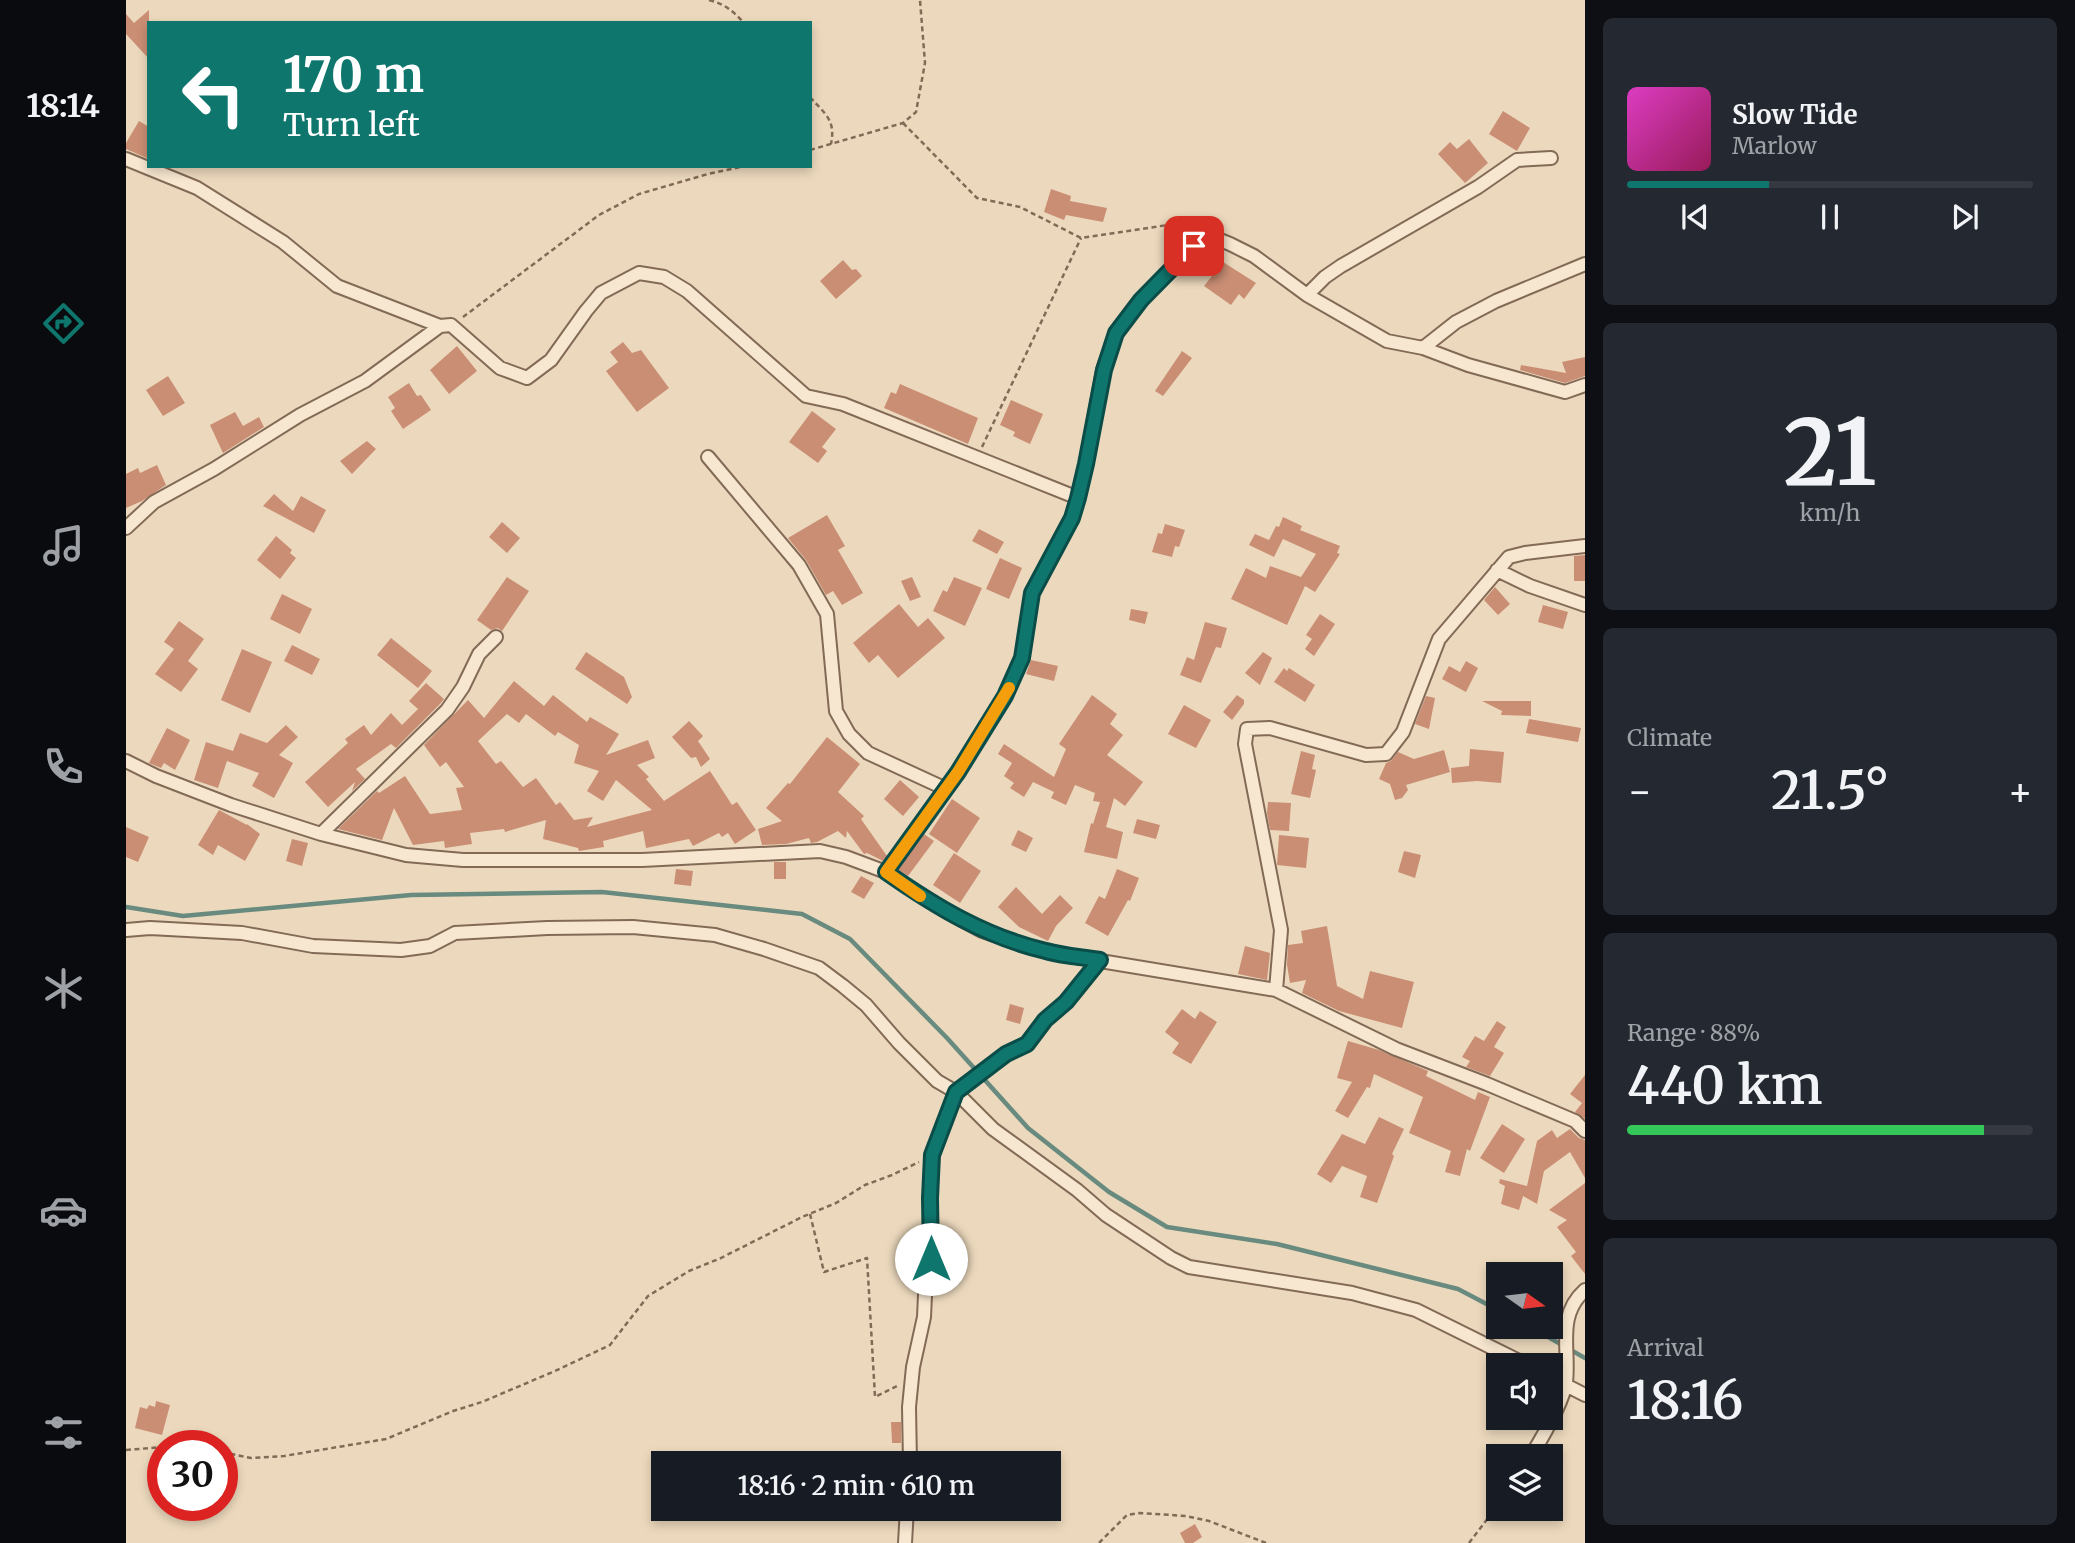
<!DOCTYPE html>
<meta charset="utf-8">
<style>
body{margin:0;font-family:Merriweather,serif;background:#242831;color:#f1f3f6;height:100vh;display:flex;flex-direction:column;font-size:26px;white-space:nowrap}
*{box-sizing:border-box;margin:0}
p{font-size:23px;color:#9ea1a6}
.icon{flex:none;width:38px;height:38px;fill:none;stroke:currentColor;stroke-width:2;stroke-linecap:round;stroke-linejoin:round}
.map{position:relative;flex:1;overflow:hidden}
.side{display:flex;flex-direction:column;gap:18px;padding:18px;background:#0d0f14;width:490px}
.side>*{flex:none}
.guide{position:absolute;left:21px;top:21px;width:665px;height:147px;border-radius:0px;box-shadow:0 4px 10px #0003;background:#0f766e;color:#fff;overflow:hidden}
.needle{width:46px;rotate:104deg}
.tools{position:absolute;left:1360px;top:1262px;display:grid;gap:14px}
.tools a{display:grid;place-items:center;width:77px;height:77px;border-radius:0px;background:#171b24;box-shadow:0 4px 10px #0003;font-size:35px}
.speed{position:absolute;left:21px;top:1430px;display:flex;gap:14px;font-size:35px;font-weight:700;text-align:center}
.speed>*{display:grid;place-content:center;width:91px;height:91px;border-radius:50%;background:#171b24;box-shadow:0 4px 10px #0003;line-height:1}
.speed .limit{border:10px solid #d22;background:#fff;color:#111}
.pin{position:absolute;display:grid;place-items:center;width:60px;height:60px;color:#fff;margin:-30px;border-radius:14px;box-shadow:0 4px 10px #0006}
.me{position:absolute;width:77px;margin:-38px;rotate:0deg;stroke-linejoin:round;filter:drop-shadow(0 0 5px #0008)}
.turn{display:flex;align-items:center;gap:24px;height:147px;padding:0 21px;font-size:32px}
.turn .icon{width:91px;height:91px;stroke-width:2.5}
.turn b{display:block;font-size:49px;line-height:60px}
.big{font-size:52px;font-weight:600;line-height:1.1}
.side .card{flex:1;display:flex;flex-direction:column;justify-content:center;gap:10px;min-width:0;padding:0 24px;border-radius:10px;background:#242831}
.side .dial{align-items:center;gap:0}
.dial b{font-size:91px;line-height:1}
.song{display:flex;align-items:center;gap:21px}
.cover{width:84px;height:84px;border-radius:10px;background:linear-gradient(135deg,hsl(310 70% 55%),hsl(330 70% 35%))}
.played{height:7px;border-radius:4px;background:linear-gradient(90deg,#0f766e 35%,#363941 35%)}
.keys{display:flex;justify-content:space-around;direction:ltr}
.heat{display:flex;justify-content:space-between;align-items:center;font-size:38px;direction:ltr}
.charge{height:10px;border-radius:5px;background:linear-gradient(90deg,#34c759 88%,#363941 0)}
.trip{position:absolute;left:525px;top:1451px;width:410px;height:70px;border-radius:0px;background:#171b24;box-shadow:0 4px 10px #0003;font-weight:600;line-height:70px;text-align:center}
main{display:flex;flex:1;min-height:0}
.menu{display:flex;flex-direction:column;width:126px;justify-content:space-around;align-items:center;background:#090b0e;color:#9ea1a6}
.menu .icon{width:49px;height:49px}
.menu .current{color:#0f766e}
.menu b{font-size:32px;color:#f1f3f6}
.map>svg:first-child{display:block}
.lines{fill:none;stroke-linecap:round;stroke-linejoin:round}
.stream{stroke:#698a7e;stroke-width:4.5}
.building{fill:#ca8e74;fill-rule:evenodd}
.street-casing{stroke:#836a57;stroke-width:16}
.path{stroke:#836a57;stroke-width:2.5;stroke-dasharray:5 3.5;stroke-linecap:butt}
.street{stroke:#f7e7d0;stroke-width:12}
.route-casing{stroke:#0a4d48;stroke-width:18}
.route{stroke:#0f766e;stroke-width:12}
.slow{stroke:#f59e0b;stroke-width:12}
</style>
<main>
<nav class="menu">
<b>18:14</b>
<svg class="icon current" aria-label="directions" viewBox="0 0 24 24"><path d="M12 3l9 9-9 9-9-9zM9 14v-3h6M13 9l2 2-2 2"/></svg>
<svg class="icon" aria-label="music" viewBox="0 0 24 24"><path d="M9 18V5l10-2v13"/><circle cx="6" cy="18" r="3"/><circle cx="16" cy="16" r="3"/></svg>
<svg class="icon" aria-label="phone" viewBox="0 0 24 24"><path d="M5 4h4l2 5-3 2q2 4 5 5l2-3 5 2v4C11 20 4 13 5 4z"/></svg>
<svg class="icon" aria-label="climate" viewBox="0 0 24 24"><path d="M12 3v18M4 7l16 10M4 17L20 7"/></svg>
<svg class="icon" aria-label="car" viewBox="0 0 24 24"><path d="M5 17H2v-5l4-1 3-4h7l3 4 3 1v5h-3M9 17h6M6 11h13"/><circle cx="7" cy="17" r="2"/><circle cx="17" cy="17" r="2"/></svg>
<svg class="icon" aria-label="filters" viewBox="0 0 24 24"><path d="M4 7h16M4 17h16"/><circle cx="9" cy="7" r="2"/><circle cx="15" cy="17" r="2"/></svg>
</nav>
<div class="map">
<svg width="1459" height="1543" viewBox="0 0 1459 1543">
<rect width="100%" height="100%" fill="#ecd9bd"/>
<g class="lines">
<path class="stream" d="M0 907 57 916 285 895 476 892 676 914 724 939 821 1038 902 1128 983 1192 1041 1227 1151 1244 1332 1289 1372 1310
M1403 1326 1459 1358"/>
</g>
<path class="building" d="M23 10V59L0 34V14L8 23Z
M1377 111 1404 128 1391 151 1363 134Z
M13 121 23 127V159L0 149V143Z
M1343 139 1362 163 1339 183 1312 154 1324 142 1331 149Z
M925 189 945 196 944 201 981 208 977 222 940 215 938 220 918 212Z
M717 260 726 270 730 269 736 276 710 299 694 281Z
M1097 262 1130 283 1118 299 1113 294 1105 305 1078 286Z
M497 342 506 353 515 350 543 388 511 412 480 371 492 362 484 352Z
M331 346 351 371 323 394 304 370Z
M1056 351 1066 358 1037 396 1029 391Z
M1459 357V376L1439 383 1394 370 1395 365 1440 373 1436 362Z
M42 376 59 403 37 416 20 390Z
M283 383 291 396 295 395 305 410 277 429 265 411 269 408 262 397Z
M774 384 852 418 842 444 758 408 765 392 770 394Z
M885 400 917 414 904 444 887 436 889 432 874 425Z
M686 411 710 429 696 447 701 451 692 463 663 442Z
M109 412 117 426 133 417 138 427 97 453 84 425Z
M241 441 250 449 226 474 214 461Z
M31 465 40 485 16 501 0 508V474L12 468 14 473Z
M148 494 167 511 175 496 200 510 188 533 137 506Z
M701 515 719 546 712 550 737 593 716 605 707 591 700 595 680 560 662 538Z
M1157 517 1176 526 1174 530 1214 546 1211 553 1214 554 1189 592 1179 586 1161 625 1105 599 1120 568 1140 578 1144 566 1175 577 1190 554 1157 539 1148 557 1123 545 1129 534 1143 540 1150 526 1153 527Z
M376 522 394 538 381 553 363 537Z
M1039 524 1059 530 1053 547 1049 546 1046 557 1026 552 1032 533 1036 534Z
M853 529 878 542 871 554 846 541Z
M150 536 166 550 164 553 170 558 154 579 131 560Z
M1459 555V581H1448V556Z
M874 558 896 568 883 599 860 589Z
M381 577 403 591 376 631 372 628 365 630 351 620Z
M786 577 795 597 784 601 775 581Z
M828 577 856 588 839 626 807 611 817 590 821 592Z
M1369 587 1384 604 1372 615 1358 600Z
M156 594 186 609 174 634 144 619Z
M773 604 792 627 802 618 819 638 772 678 752 655 743 663 727 643Z
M1417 605 1442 612 1437 629 1412 622Z
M1005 609 1022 612 1019 624 1003 620Z
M1194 614 1209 624 1188 656 1179 649 1186 639 1180 635Z
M53 621 78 639 62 661 72 669 55 692 29 674 48 649 38 642Z
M1079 622 1101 628 1095 648 1090 647 1075 683 1054 675 1061 657 1068 660Z
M265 638 306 671 292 688 251 655Z
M166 645 194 659 186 675 158 661Z
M116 649 146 662 124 713 95 700Z
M460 652 498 677 506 697 501 704 449 669Z
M1137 652 1146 658 1134 685 1119 673Z
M905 660 932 666 928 681 900 674Z
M1340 661 1352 668 1340 692 1316 679 1323 666 1334 672Z
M1158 668 1161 671 1163 668 1189 685 1179 702 1148 682Z
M388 681 418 706 427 695 461 722 464 717 493 734 480 755 522 740 529 758 511 765 523 777 520 779 538 801 584 771 606 805 611 802 630 830 609 844 602 833 596 837 593 833 567 846 563 839 520 848 517 831 477 841 478 847 453 851 452 848 417 839 420 820 379 832 378 829 344 833 346 844 319 848 318 841 287 845 268 808 256 840 212 829 251 791 253 793 279 776 304 814 336 810 330 788 338 787 320 762 314 767 298 745 342 700 358 718ZM381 714 393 723 400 714 429 736 432 732 453 745 448 763 473 771 461 791 477 801 490 780 526 810 461 827 467 817 448 820 434 802 430 805 410 778 397 787 375 761 370 764 352 741Z
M300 683 318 699 314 704 270 748 265 744 230 769 239 779 226 791 229 782 202 807 179 782 222 743 219 739 238 725 245 735 265 713 276 725 292 709 283 701Z
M966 695 991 714 984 724 997 735 981 755 1017 782 999 806 988 798 980 827 997 832 991 859 958 852 965 823 967 824 974 802 967 801 969 793 949 785 940 805 925 798 928 792 907 782 898 797 884 788 888 783 878 776 886 763 872 754 878 744 928 777 940 749 933 744Z
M1111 695 1118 700V704L1106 720 1097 712Z
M1300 696 1309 698 1303 729 1289 724Z
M1356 701H1405V716L1375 715 1376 711Z
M1058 705 1085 720 1070 748 1042 734Z
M1403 719 1455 728 1452 742 1400 733Z
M563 721 577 736 572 741 584 759 575 767 570 757 565 758 546 737Z
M160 725 172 737 153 755 167 763 148 798 126 786 133 773 101 761 92 788 68 780 80 742 107 751 114 733 141 743Z
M41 728 64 740 49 770 38 763 35 768 23 763Z
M701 737 734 764 712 792 738 816 735 819 761 856 757 861 741 853 738 854 721 831 720 838 712 831 691 842 685 843 683 838 660 844 636 845 632 829 656 821 640 808 662 783 664 784Z
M1344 749 1378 752 1375 783 1351 781 1326 783 1325 768 1343 766Z
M1318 750 1324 772 1280 785 1282 790 1276 798 1269 800 1264 784 1253 779 1260 763 1265 761 1272 752 1288 759Z
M1175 751 1189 755 1186 769 1190 770 1184 798 1165 794Z
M774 780 793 797 777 816 758 799Z
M826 799 854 818 831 853 803 834Z
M1142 802 1165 803 1163 831 1144 830 1141 813Z
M93 810 121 825V824L134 834 119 861 92 845 87 855 72 845Z
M1011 819 1034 825 1030 839 1007 833Z
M0 827 23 837 12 862 0 857Z
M892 830 907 838 900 852 885 845Z
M798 834 808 841 782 876 772 870Z
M1153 835 1183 838 1180 868 1151 865Z
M166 839 182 843 176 866 160 861Z
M1278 851 1295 855 1289 878 1272 872Z
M828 853 855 871 834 903 807 885Z
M648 862H660V879H648Z
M550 869 567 871 565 886 548 884Z
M991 869 1013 878 1004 901 1002 900 982 936 959 923 973 896 979 899Z
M735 876 748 883 738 899 725 892Z
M890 887 916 914 934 895 947 908 930 926 922 941 893 927 872 907Z
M1201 926 1211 986 1237 999 1244 971 1288 982 1276 1028 1213 1011 1176 993 1180 980 1164 983 1161 965 1162 945 1177 943 1175 931Z
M1119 946 1144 953 1141 980 1112 974Z
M884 1004 898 1008 894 1024 880 1020Z
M1056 1009 1069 1019 1074 1011 1091 1022 1065 1064 1046 1053 1053 1043 1039 1032Z
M1371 1021 1380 1027 1368 1047 1378 1053 1364 1076 1340 1067 1344 1061 1336 1057 1349 1036 1358 1041Z
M1222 1041 1253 1050 1302 1071 1300 1076 1349 1100 1352 1092 1364 1097 1344 1151 1341 1149 1334 1176 1319 1172 1325 1151 1283 1133 1297 1097 1248 1074 1244 1088 1241 1087 1222 1118 1209 1111 1226 1082 1211 1078Z
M1459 1075V1119L1449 1112 1456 1103 1444 1094Z
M1253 1117 1278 1129 1266 1154 1268 1156 1251 1203 1234 1197 1241 1176 1216 1166 1205 1183 1191 1174 1216 1134 1239 1144Z
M1376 1124 1399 1139 1378 1173 1354 1158Z
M1444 1129 1453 1138 1459 1140V1178L1444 1152 1418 1171 1411 1204 1397 1196 1393 1210 1375 1204 1379 1186 1373 1183 1374 1179 1401 1186 1411 1141 1426 1130 1431 1138Z
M1459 1183V1274L1445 1256 1450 1252 1431 1227 1441 1220 1423 1210Z
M30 1401 44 1405 36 1435 9 1428 14 1407 21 1409 23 1405 29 1407Z
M765 1422H775V1443H766Z
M1069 1524 1076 1537 1067 1543H1059L1054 1533Z"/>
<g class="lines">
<g class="street-casing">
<path id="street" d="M0 159 71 188 157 242 211 286 314 326
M1181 295 1199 277 1215 266 1352 187 1391 160 1425 158
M1297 348 1330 322 1370 301 1459 264
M582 457 673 565 701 614 710 711 723 734 742 753 820 789
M0 528 28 502 88 469 174 415 239 381 314 326 325 325 374 368 401 378 425 360 460 311 475 293 513 273 538 277 561 291 680 396 717 404 952 498
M1371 570 1404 586 1459 605
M0 761 30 776 105 805 195 834 280 855 337 860H516L694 851 720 857 760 872 823 913 856 931 920 952 1150 990 1270 1049 1361 1084 1449 1121 1459 1131
M195 834 321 710 337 687 353 654 370 637
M760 872 832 772 879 696 896 658 906 593 946 518 952 498 960 464 977 370 990 333 1015 300 1068 246 1094 240 1104 244 1128 256 1181 295 1261 341 1297 348 1342 365 1439 392 1459 385
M0 930 24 928 116 933 187 946 275 950 304 946 329 933 421 928 507 927 589 935 638 949 693 968 717 986 740 1005 773 1043 811 1081 830 1092 867 1129 951 1190 980 1215 1045 1258 1063 1267 1226 1293 1290 1310 1401 1365
M1150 990 1155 930 1119 744 1121 729 1144 728 1240 755 1260 754 1277 732 1313 639 1383 557 1399 553 1459 546
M1424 1377 1459 1395
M1405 1456C1416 1438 1437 1403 1440 1382 1444 1349 1430 1316 1459 1290
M784 1463 783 1407 787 1367 798 1317 799 1295 805 1259 804 1198 806 1155 830 1092 880 1054 901 1044 920 1020 940 1002 974 960
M779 1543 781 1508"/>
</g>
<path class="path" d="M583 0C599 4 607 11 618 23
M684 97C699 114 710 120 705 144
M777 123 851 198 894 207 955 238 1048 224 1071 232
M684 150 777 123 790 112 799 63 794 0
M337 317 473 215 513 194 582 174 619 166
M856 447 955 238
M684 1214 698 1272 741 1258 749 1397 771 1386
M0 1450 37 1447
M96 1452 125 1458 158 1456 260 1439 327 1411 356 1402 429 1371 484 1345 522 1296 563 1271 595 1258 676 1217 710 1203 739 1185 766 1175 793 1162
M973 1543 1001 1515 1014 1513 1060 1516 1083 1521 1140 1543
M1343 1543 1372 1505"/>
<use href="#street" class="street"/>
</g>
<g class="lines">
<g class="route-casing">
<path id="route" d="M805 1259 804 1198 806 1155 830 1092 880 1054 901 1044 919 1020 940 1002 974 960C956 957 937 956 920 951 860 937 810 907 760 872L832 772 879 696 896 658 906 593 946 518 952 498 960 464 978 370 990 333 1015 300 1068 246"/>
</g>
<use href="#route" class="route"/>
<path class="slow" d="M794 896 760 872 832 772 883 688"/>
</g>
</svg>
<div class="tools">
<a><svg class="needle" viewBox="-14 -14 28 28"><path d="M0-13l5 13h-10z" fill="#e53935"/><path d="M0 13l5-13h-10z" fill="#9ea1a6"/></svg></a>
<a><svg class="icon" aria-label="sound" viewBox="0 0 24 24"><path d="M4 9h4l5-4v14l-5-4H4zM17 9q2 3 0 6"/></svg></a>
<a><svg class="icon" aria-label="layers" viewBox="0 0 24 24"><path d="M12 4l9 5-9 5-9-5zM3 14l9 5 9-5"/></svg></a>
</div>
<div class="speed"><div class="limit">30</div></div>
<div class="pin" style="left:1068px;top:246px;background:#d93025"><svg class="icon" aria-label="arrive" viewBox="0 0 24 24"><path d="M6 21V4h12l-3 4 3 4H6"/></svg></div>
<svg class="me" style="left:805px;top:1259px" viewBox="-20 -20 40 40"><circle r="19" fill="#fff"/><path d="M0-13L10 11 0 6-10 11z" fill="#0f766e"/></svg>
<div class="trip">18:16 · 2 min · 610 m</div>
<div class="guide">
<div class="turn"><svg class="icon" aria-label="left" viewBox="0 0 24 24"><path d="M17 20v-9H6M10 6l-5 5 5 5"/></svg><div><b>170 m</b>Turn left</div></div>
</div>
</div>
<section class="side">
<div class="card">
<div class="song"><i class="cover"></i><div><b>Slow Tide</b><p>Marlow</p></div></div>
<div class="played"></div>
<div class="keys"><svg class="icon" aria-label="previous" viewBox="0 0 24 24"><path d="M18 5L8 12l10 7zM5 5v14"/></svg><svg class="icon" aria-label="pause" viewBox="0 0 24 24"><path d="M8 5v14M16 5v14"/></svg><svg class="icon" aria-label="next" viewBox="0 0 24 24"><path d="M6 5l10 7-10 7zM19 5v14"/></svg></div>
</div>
<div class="card dial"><b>21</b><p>km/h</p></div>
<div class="card"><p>Climate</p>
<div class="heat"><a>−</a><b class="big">21.5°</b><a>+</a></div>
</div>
<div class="card"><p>Range · 88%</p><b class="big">440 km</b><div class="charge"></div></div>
<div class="card"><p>Arrival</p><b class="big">18:16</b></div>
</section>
</main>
